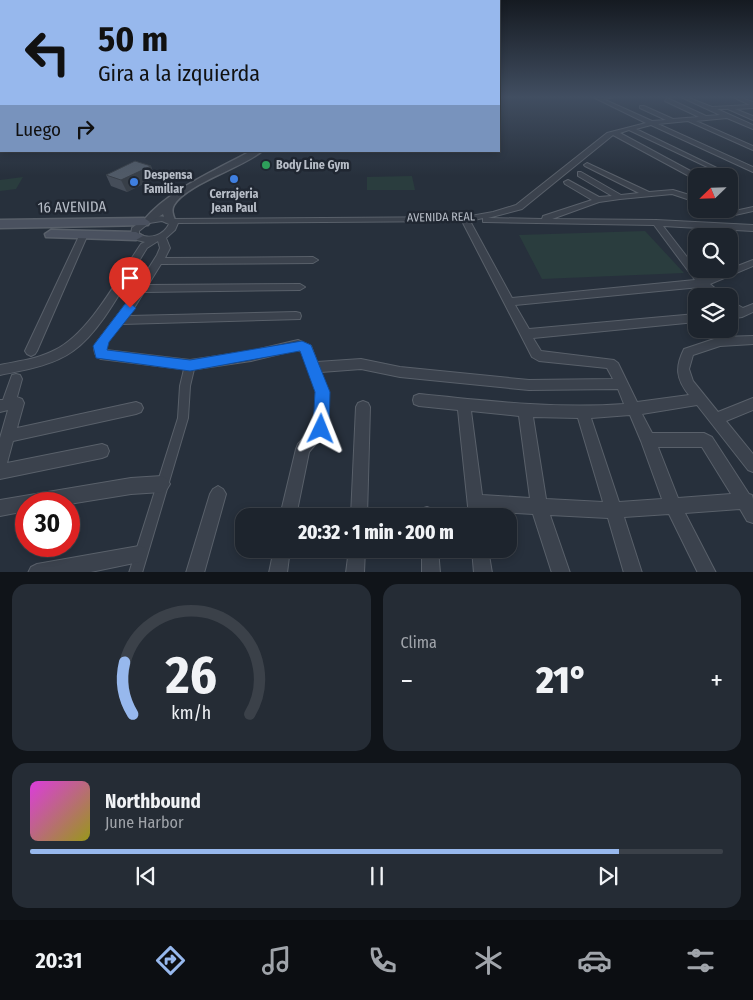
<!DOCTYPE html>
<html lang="es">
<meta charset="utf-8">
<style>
body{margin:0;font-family:"Fira Sans Condensed",sans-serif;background:#252c35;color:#f1f3f6;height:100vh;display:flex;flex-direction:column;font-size:19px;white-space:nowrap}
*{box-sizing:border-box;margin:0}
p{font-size:16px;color:#a0a4aa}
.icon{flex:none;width:28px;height:28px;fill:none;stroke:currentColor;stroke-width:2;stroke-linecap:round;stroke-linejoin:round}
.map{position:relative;height:572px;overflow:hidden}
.sheet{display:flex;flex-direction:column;gap:12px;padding:12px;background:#101419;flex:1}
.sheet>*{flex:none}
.hud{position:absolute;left:0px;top:0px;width:500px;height:152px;box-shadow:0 2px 8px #0003,0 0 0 1px #3b4149;background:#97b8ed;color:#111;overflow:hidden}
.needle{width:32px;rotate:247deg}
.tools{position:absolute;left:688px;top:168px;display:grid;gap:10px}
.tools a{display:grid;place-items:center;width:50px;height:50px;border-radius:10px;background:#1d242d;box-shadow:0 2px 8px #0003,0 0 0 1px #3b4149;font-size:25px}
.speed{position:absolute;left:15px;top:492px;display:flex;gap:10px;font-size:25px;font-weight:700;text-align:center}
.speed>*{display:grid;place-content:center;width:65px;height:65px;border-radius:50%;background:#1d242d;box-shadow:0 2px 8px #0003,0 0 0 1px #3b4149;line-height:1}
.speed .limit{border:8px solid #d22;background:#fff;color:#111}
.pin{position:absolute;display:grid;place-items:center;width:42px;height:42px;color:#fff;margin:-51px -21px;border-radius:50% 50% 50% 0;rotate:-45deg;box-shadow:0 0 5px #0007}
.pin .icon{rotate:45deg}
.me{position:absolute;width:55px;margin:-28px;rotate:2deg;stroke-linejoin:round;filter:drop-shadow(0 0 4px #0008)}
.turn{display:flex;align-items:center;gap:18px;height:105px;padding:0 15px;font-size:22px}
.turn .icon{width:65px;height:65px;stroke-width:2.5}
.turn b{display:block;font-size:35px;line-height:42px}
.then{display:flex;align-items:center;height:48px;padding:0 15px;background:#0003;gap:10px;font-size:19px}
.big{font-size:38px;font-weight:800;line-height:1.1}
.sheet .card{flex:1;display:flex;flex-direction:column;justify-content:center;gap:8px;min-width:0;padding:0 18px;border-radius:15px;background:#252c35}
.sheet .dial{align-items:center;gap:0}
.dial svg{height:130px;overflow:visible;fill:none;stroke:#3b4149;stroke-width:7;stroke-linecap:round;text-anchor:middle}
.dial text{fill:#f1f3f6;stroke:none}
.song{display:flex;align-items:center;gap:15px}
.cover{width:60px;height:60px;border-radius:8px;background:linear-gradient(135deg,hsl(300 70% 55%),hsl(60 70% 35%))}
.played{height:5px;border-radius:2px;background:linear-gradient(90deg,#97b8ed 85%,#3b4149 85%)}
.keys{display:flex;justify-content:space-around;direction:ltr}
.heat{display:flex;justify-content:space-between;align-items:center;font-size:28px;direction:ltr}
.sheet .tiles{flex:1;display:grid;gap:12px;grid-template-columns:1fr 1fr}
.card:last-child{grid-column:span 2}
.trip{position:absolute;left:235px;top:508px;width:282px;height:50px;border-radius:15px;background:#1d242d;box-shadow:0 2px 8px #0003,0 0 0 1px #3b4149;font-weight:800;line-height:50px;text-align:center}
.menu{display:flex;height:80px;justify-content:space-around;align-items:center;background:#0c0e12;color:#a0a4aa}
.menu .icon{width:35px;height:35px}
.menu .selected{color:#97b8ed}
.menu b{font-size:22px;color:#f1f3f6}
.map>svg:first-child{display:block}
.green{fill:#2a3d3e}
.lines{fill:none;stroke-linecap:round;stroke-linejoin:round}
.pedestrian-casing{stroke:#59606a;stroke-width:2}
.minor-casing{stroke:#59606a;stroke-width:2}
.tertiary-casing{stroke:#59606a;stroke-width:3}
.secondary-casing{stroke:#59606a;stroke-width:3}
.pedestrian{fill:#3b424d;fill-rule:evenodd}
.minor{fill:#3b424d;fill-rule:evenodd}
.tertiary{fill:#3b424d;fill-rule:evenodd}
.secondary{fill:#4a515f;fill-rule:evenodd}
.wall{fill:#454d59}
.shaded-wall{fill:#383f48}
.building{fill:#505a67;stroke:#383f48}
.route{fill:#1a73e8;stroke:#114b97}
.leisure-dot{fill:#2e9e5b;stroke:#202732;stroke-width:2}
.shop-dot{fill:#3f7fe0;stroke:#202732;stroke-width:2}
.labels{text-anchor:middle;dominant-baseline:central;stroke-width:5;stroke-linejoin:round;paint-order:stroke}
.far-poi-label{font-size:12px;font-weight:bold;fill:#b7bdc7;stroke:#202732;text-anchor:start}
.far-street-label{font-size:12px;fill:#b7bdc7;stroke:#202732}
.street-label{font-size:15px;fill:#b7bdc7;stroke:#202732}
</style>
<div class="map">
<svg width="753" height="573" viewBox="0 0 753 573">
<rect width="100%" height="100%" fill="#27303c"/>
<path class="green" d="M412 176 415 190H367V177Z
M23 177 16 189 0 191V180Z
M645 231 684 273 542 279 519 235Z"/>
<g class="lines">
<g class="pedestrian-casing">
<path id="pedestrian" d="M190 361 193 362 195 365 190 386 188 418 142 573H129L178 418 180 386 185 365 187 362Z"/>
</g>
<g class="minor-casing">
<path id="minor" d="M591 96H616V97L603 99 652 121 666 120 640 108V106H644L673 119 699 117 665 101 667 98 706 116 720 115 679 96H684L712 107 750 105 731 96H736L753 102V108L735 109 753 116V120L728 109H717L753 125V129L727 118 696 121 753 146V150L688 121 658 124 753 167V172L651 125 636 129 723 171 718 172 629 130 620 133 696 174 689 176 613 135 522 209 488 218 542 219 543 216 592 200 565 184 564 182 568 180 599 197 612 196 578 176V172H581L621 195 639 193 585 166 584 165 587 163 649 192 673 190 696 197V202L672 194 620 199 599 202 552 219 656 220 753 225V231L663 226 704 279 753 260V266L710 284 724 296H712L700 287 515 305 529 329 696 314V322L533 338 541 351 614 360 618 363 637 402 689 395C676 379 675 367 684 349L720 337 753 336V344L720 346 693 355 689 369 693 381 718 412 753 398V410L726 421 753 454V472L748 470 697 405 642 414 652 433H704L712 437 749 494 752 495 753 499V523L747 521 740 509 685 513 716 573H698L669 514 624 517 642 573H624L608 518 550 515 570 573H552L533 514 484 511 485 516H469L458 410 419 406 414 404 413 400 414 396 419 394C488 401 555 409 624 404L618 389 529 390 400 377 361 369 321 372 328 392V429L309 452 296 516H280L296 449 298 444 314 427 316 392 302 352 297 350 251 361 190 370 101 359 97 357C94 353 93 347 96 343L126 304 157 255 160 248 158 241 147 248C127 279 103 330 73 351 52 366 24 370 0 375V365C19 361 38 359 55 350 90 333 119 276 141 244L145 242 137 240 131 235 132 228C143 219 157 212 171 219L465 217 493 212 516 205 607 133 646 123ZM483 218V222H486L654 225 695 280 512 298 470 221ZM162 221 169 224C164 235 150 240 139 234V231L149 223ZM462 221 532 357 539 361 607 368 613 379 529 380 400 367 361 359 317 362 311 346 298 340 251 351 190 360 106 350C106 340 117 331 122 324L300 319 301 316 300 313 296 312 129 316 144 292 300 290 305 287 300 284 148 285 161 264 313 263 318 260 313 257 165 258 170 248 166 238 175 230 178 223ZM471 411 519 416 530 498 482 495ZM630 415 641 441 662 499 619 502 591 418ZM533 417 578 418 603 502 546 499ZM658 447H702L731 494 678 498Z
M753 207V211L735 215 716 209 735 211Z
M84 231 88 234 37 351 35 354 31 356 27 354 25 351 80 234Z
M729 300 743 308 753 304V312L742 317 729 319V311H731L729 309Z
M16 374 20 375 22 379 17 397 22 399 24 403 17 428 136 402 141 404 143 408 141 412 136 414 13 441 7 463 102 444 107 446 109 451 107 456 102 458 0 479V438L8 410 0 412V400H3L12 375Z
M363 401 368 403 370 407 367 516H351L356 407 358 403Z
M162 476 167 479 170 484 167 489 162 492 131 494 69 504H26V511L0 516V500L131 478Z
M218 486 223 489 226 494 204 573H186L210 494 213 489Z
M427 507 434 510 436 516H420L421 509Z
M139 546 145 548 147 554 145 560 139 562 86 573H28L31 567 37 564Z
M274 549H290L287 573H269Z
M349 549H365L364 573H346Z
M422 549H438L440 573H422Z
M472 549H488L492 573H474Z"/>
</g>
<g class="tertiary-casing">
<path id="tertiary" d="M251 151H262C242 168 186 184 174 205 171 210 173 215 175 220L174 222H166L163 214 149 223 144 220C169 190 216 170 251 151Z"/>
</g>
<g class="secondary-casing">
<path id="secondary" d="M144 218 150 222 148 225 0 228V220Z
M51 230 136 232 143 236 136 240 46 237 45 234Z"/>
</g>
<use href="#pedestrian" class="pedestrian"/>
<use href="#minor" class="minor"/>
<use href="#tertiary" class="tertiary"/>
<use href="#secondary" class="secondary"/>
</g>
<path class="wall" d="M151 166 155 178 127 192 111 186 106 175Z"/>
<path class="shaded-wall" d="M151 166 155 178 127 192 121 180Z"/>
<path class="building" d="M135 161 151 166 121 180 106 175Z"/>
<linearGradient id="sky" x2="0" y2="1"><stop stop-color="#151a21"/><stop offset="0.55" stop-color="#414e61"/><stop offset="1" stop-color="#414e61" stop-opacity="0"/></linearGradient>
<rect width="753" height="176" fill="url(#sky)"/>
<path class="route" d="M130 303 136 308 109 342 107 350 190 360 302 341 311 345 330 392 329 429 326 434 321 436 315 434 313 429 315 392 300 351 190 371 96 358 93 346 125 304Z"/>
<circle class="leisure-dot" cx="266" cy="165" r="5"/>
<g class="shop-dot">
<circle cx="234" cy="179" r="5"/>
<circle cx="134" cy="182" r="5"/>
</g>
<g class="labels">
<g class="far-poi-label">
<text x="276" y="165">Body Line Gym</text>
<text x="144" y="175">Despensa<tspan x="144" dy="14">Familiar</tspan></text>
<text x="234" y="194" text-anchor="middle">Cerrajeria<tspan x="234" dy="14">Jean Paul</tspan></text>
</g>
<g class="far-street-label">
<text transform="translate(441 217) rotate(-1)">AVENIDA REAL</text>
</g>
<g class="street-label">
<text transform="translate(72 207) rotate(-1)">16 AVENIDA</text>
</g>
</g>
</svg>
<div class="tools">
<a><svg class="needle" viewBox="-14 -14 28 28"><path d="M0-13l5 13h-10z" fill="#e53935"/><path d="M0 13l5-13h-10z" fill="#a0a4aa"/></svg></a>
<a><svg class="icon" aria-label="search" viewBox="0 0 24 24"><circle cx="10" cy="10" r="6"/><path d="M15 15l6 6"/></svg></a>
<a><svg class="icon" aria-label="layers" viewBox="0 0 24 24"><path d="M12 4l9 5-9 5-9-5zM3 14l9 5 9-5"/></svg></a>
</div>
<div class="speed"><div class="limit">30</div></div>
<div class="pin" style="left:130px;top:308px;background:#d93025"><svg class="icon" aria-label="arrive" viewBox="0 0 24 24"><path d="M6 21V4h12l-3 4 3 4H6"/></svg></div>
<svg class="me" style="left:321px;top:429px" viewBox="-20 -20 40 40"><path d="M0-17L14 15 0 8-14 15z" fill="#1a73e8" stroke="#fff" stroke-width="4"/></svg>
<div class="trip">20:32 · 1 min · 200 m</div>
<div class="hud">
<div class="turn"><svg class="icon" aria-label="left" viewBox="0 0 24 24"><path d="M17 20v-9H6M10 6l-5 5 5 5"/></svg><div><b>50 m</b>Gira a la izquierda</div></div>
<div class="then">Luego<svg class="icon" aria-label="right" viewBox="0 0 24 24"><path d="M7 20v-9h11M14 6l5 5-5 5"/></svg></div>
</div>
</div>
<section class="sheet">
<div class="tiles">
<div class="card dial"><svg viewBox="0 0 100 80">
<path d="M14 69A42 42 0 1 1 86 69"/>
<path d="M14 69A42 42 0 0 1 9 37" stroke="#97b8ed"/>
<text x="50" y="56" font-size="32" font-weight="700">26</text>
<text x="50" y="72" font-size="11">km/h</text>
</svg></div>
<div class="card"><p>Clima</p>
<div class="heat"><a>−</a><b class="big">21°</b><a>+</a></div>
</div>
<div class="card">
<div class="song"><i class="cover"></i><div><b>Northbound</b><p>June Harbor</p></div></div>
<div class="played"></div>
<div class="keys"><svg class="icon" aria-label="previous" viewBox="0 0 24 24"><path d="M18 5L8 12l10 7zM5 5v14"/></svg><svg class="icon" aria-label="pause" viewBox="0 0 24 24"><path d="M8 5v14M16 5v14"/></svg><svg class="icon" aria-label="next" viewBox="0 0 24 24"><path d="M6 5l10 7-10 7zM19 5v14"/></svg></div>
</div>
</div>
</section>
<nav class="menu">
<b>20:31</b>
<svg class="icon selected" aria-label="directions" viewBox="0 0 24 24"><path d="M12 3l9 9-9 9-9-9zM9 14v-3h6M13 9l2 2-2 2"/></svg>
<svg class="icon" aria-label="music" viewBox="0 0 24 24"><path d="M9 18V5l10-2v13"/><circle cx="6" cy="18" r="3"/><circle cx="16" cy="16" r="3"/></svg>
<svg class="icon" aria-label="phone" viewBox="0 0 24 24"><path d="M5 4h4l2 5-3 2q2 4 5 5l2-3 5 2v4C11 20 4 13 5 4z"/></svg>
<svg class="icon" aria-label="climate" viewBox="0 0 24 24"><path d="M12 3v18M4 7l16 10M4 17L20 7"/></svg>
<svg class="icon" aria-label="car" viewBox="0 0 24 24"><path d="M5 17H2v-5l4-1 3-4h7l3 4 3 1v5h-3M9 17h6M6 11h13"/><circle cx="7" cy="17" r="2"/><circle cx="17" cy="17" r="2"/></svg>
<svg class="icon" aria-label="filters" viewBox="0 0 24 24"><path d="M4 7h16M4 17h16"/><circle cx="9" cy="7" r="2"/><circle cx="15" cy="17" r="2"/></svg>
</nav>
